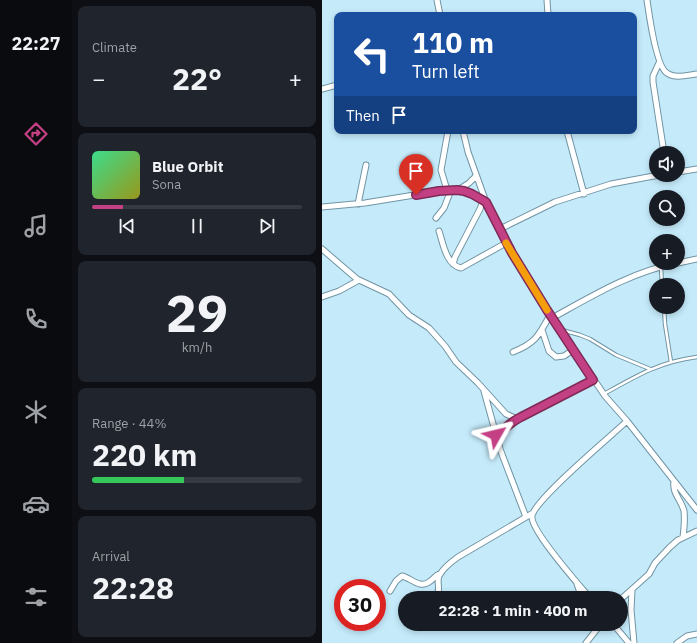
<!DOCTYPE html>
<meta charset="utf-8">
<style>
body{margin:0;font-family:"IBM Plex Sans",sans-serif;background:#20242c;color:#f1f3f6;height:100vh;display:flex;flex-direction:column;font-size:15px;white-space:nowrap}
*{box-sizing:border-box;margin:0}
p{font-size:13px;color:#9ea1a6}
.icon{flex:none;width:22px;height:22px;fill:none;stroke:currentColor;stroke-width:2;stroke-linecap:round;stroke-linejoin:round}
.map{position:relative;flex:1;overflow:hidden}
.drawer{display:flex;flex-direction:column;gap:6px;padding:6px;background:#0d0f14;width:250px}
.drawer>*{flex:none}
.banner{position:absolute;left:12px;top:12px;width:303px;height:122px;border-radius:8px;box-shadow:0 2px 6px #0003;background:#1a4fa0;color:#fff;overflow:hidden}
.tools{position:absolute;left:327px;top:146px;display:grid;gap:8px}
.tools a{display:grid;place-items:center;width:36px;height:36px;border-radius:50%;background:#171b24;box-shadow:0 2px 6px #0003;font-size:20px}
.speed{position:absolute;left:12px;top:579px;display:flex;gap:8px;font-size:20px;font-weight:700;text-align:center}
.speed>*{display:grid;place-content:center;width:52px;height:52px;border-radius:50%;background:#171b24;box-shadow:0 2px 6px #0003;line-height:1}
.speed .limit{border:6px solid #d22;background:#fff;color:#111}
.pin{position:absolute;display:grid;place-items:center;width:34px;height:34px;color:#fff;margin:-41px -17px;border-radius:50% 50% 50% 0;rotate:-45deg;box-shadow:0 0 4px #0007}
.pin .icon{rotate:45deg}
.me{position:absolute;width:44px;margin:-22px;rotate:53deg;stroke-linejoin:round;filter:drop-shadow(0 0 3px #0008)}
.turn{display:flex;align-items:center;gap:14px;height:84px;padding:0 12px;font-size:18px}
.turn .icon{width:52px;height:52px;stroke-width:2.5}
.turn b{display:block;font-size:28px;line-height:34px}
.then{display:flex;align-items:center;height:38px;padding:0 12px;background:#0003;gap:8px;font-size:15px}
.big{font-size:30px;font-weight:700;line-height:1.1}
.drawer .card{flex:1;display:flex;flex-direction:column;justify-content:center;gap:6px;min-width:0;padding:0 14px;border-radius:8px;background:#20242c}
.drawer .dial{align-items:center;gap:0}
.dial b{font-size:52px;line-height:1}
.song{display:flex;align-items:center;gap:12px}
.cover{width:48px;height:48px;border-radius:6px;background:linear-gradient(135deg,hsl(150 70% 55%),hsl(60 70% 35%))}
.played{height:4px;border-radius:2px;background:linear-gradient(90deg,#c44085 15%,#363941 15%)}
.keys{display:flex;justify-content:space-around;direction:ltr}
.heat{display:flex;justify-content:space-between;align-items:center;font-size:22px;direction:ltr}
.charge{height:6px;border-radius:3px;background:linear-gradient(90deg,#34c759 44%,#363941 0)}
.trip{position:absolute;left:76px;top:591px;width:230px;height:40px;border-radius:20px;background:#171b24;box-shadow:0 2px 6px #0003;font-weight:700;line-height:40px;text-align:center}
main{display:flex;flex:1;min-height:0}
.tabs{display:flex;flex-direction:column;width:72px;justify-content:space-around;align-items:center;background:#090b0e;color:#9ea1a6}
.tabs .icon{width:28px;height:28px}
.tabs .current{color:#c44085}
.tabs b{font-size:18px;color:#f1f3f6}
.map>svg:first-child{display:block}
.lines{fill:none;stroke-linecap:round;stroke-linejoin:round}
.lane-casing{stroke:#7194a3;stroke-width:4.5}
.street-casing{stroke:#7194a3;stroke-width:7}
.lane{stroke:#fff;stroke-width:2.5}
.street{stroke:#fff;stroke-width:5}
.route-casing{stroke:#7f2a56;stroke-width:10}
.route{stroke:#c44085;stroke-width:7}
.slow{stroke:#f59e0b;stroke-width:7}
</style>
<main>
<nav class="tabs">
<b>22:27</b>
<svg class="icon current" aria-label="directions" viewBox="0 0 24 24"><path d="M12 3l9 9-9 9-9-9zM9 14v-3h6M13 9l2 2-2 2"/></svg>
<svg class="icon" aria-label="music" viewBox="0 0 24 24"><path d="M9 18V5l10-2v13"/><circle cx="6" cy="18" r="3"/><circle cx="16" cy="16" r="3"/></svg>
<svg class="icon" aria-label="phone" viewBox="0 0 24 24"><path d="M5 4h4l2 5-3 2q2 4 5 5l2-3 5 2v4C11 20 4 13 5 4z"/></svg>
<svg class="icon" aria-label="climate" viewBox="0 0 24 24"><path d="M12 3v18M4 7l16 10M4 17L20 7"/></svg>
<svg class="icon" aria-label="car" viewBox="0 0 24 24"><path d="M5 17H2v-5l4-1 3-4h7l3 4 3 1v5h-3M9 17h6M6 11h13"/><circle cx="7" cy="17" r="2"/><circle cx="17" cy="17" r="2"/></svg>
<svg class="icon" aria-label="filters" viewBox="0 0 24 24"><path d="M4 7h16M4 17h16"/><circle cx="9" cy="7" r="2"/><circle cx="15" cy="17" r="2"/></svg>
</nav>
<section class="drawer">
<div class="card"><p>Climate</p>
<div class="heat"><a>−</a><b class="big">22°</b><a>+</a></div>
</div>
<div class="card">
<div class="song"><i class="cover"></i><div><b>Blue Orbit</b><p>Sona</p></div></div>
<div class="played"></div>
<div class="keys"><svg class="icon" aria-label="previous" viewBox="0 0 24 24"><path d="M18 5L8 12l10 7zM5 5v14"/></svg><svg class="icon" aria-label="pause" viewBox="0 0 24 24"><path d="M8 5v14M16 5v14"/></svg><svg class="icon" aria-label="next" viewBox="0 0 24 24"><path d="M6 5l10 7-10 7zM19 5v14"/></svg></div>
</div>
<div class="card dial"><b>29</b><p>km/h</p></div>
<div class="card"><p>Range · 44%</p><b class="big">220 km</b><div class="charge"></div></div>
<div class="card"><p>Arrival</p><b class="big">22:28</b></div>
</section>
<div class="map">
<svg width="375" height="643" viewBox="0 0 375 643">
<rect width="100%" height="100%" fill="#c5ebfb"/>
<g class="lines">
<g class="lane-casing">
<path id="lane" d="M339 268 340 285
M342 307 343 324 349 362
M240 330 258 335 268 339 294 355 328 369
M282 394C314 376 337 362 375 357"/>
</g>
<g class="street-casing">
<path id="street" d="M115 0 118 15
M225 0 226 15
M325 0C327 14 334 67 345 73 353 79 366 75 375 74
M337 63 331 76V82L342 153
M0 89 15 85
M141 131 146 152 164 202 184 243 225 310 283 396 305 421 375 510
M245 131 262 194
M356 172 375 169
M125 190 119 170 126 131
M136 190 147 183 154 176
M36 204 44 165
M0 207 43 203 117 191 132 190 142 191 164 202
M114 218 122 208 129 190
M178 229 233 202 289 184 337 175
M117 231C121 243 124 265 139 268L184 243
M0 249 35 279 67 294 87 315 107 328 123 346 134 362 156 383 184 414 195 419 199 417 271 380
M356 263 375 259
M131 264 133 257 158 209 161 200
M0 297 17 291 37 280
M230 318C270 296 309 272 355 263
M220 330 227 351 234 357 242 356 251 350
M191 352C214 343 217 335 228 315
M162 391 178 449 204 517
M174 435 189 425 194 418
M352 481C350 494 359 499 362 511 363 519 362 529 361 537
M255 584 260 598
M310 590 309 610 312 643
M68 591 74 581 80 576C89 578 98 589 107 582 112 579 113 575 119 573
M113 598C120 591 114 583 117 576 121 568 129 562 136 557L211 513
M268 598C258 586 208 530 210 516 212 500 289 436 305 421
M299 599 327 574 333 563 348 547 356 540 375 531
M291 624 307 643
M264 643 279 624
M355 643 365 636 375 634"/>
</g>
<use href="#lane" class="lane"/>
<use href="#street" class="street"/>
</g>
<g class="lines">
<g class="route-casing">
<path id="route" d="M94 195 117 191 135 190 142 191 150 194 164 202 190 253 225 310 271 380 199 417C190 421 183 429 174 435"/>
</g>
<use href="#route" class="route"/>
<path class="slow" d="M184 243 225 310"/>
</g>
</svg>
<div class="tools">
<a><svg class="icon" aria-label="sound" viewBox="0 0 24 24"><path d="M4 9h4l5-4v14l-5-4H4zM17 9q2 3 0 6"/></svg></a>
<a><svg class="icon" aria-label="search" viewBox="0 0 24 24"><circle cx="10" cy="10" r="6"/><path d="M15 15l6 6"/></svg></a>
<a>+</a>
<a>−</a>
</div>
<div class="speed"><div class="limit">30</div></div>
<div class="pin" style="left:94px;top:195px;background:#d93025"><svg class="icon" aria-label="arrive" viewBox="0 0 24 24"><path d="M6 21V4h12l-3 4 3 4H6"/></svg></div>
<svg class="me" style="left:174px;top:435px" viewBox="-20 -20 40 40"><path d="M0-17L14 15 0 8-14 15z" fill="#c44085" stroke="#fff" stroke-width="4"/></svg>
<div class="trip">22:28 · 1 min · 400 m</div>
<div class="banner">
<div class="turn"><svg class="icon" aria-label="left" viewBox="0 0 24 24"><path d="M17 20v-9H6M10 6l-5 5 5 5"/></svg><div><b>110 m</b>Turn left</div></div>
<div class="then">Then<svg class="icon" aria-label="arrive" viewBox="0 0 24 24"><path d="M6 21V4h12l-3 4 3 4H6"/></svg></div>
</div>
</div>
</main>
